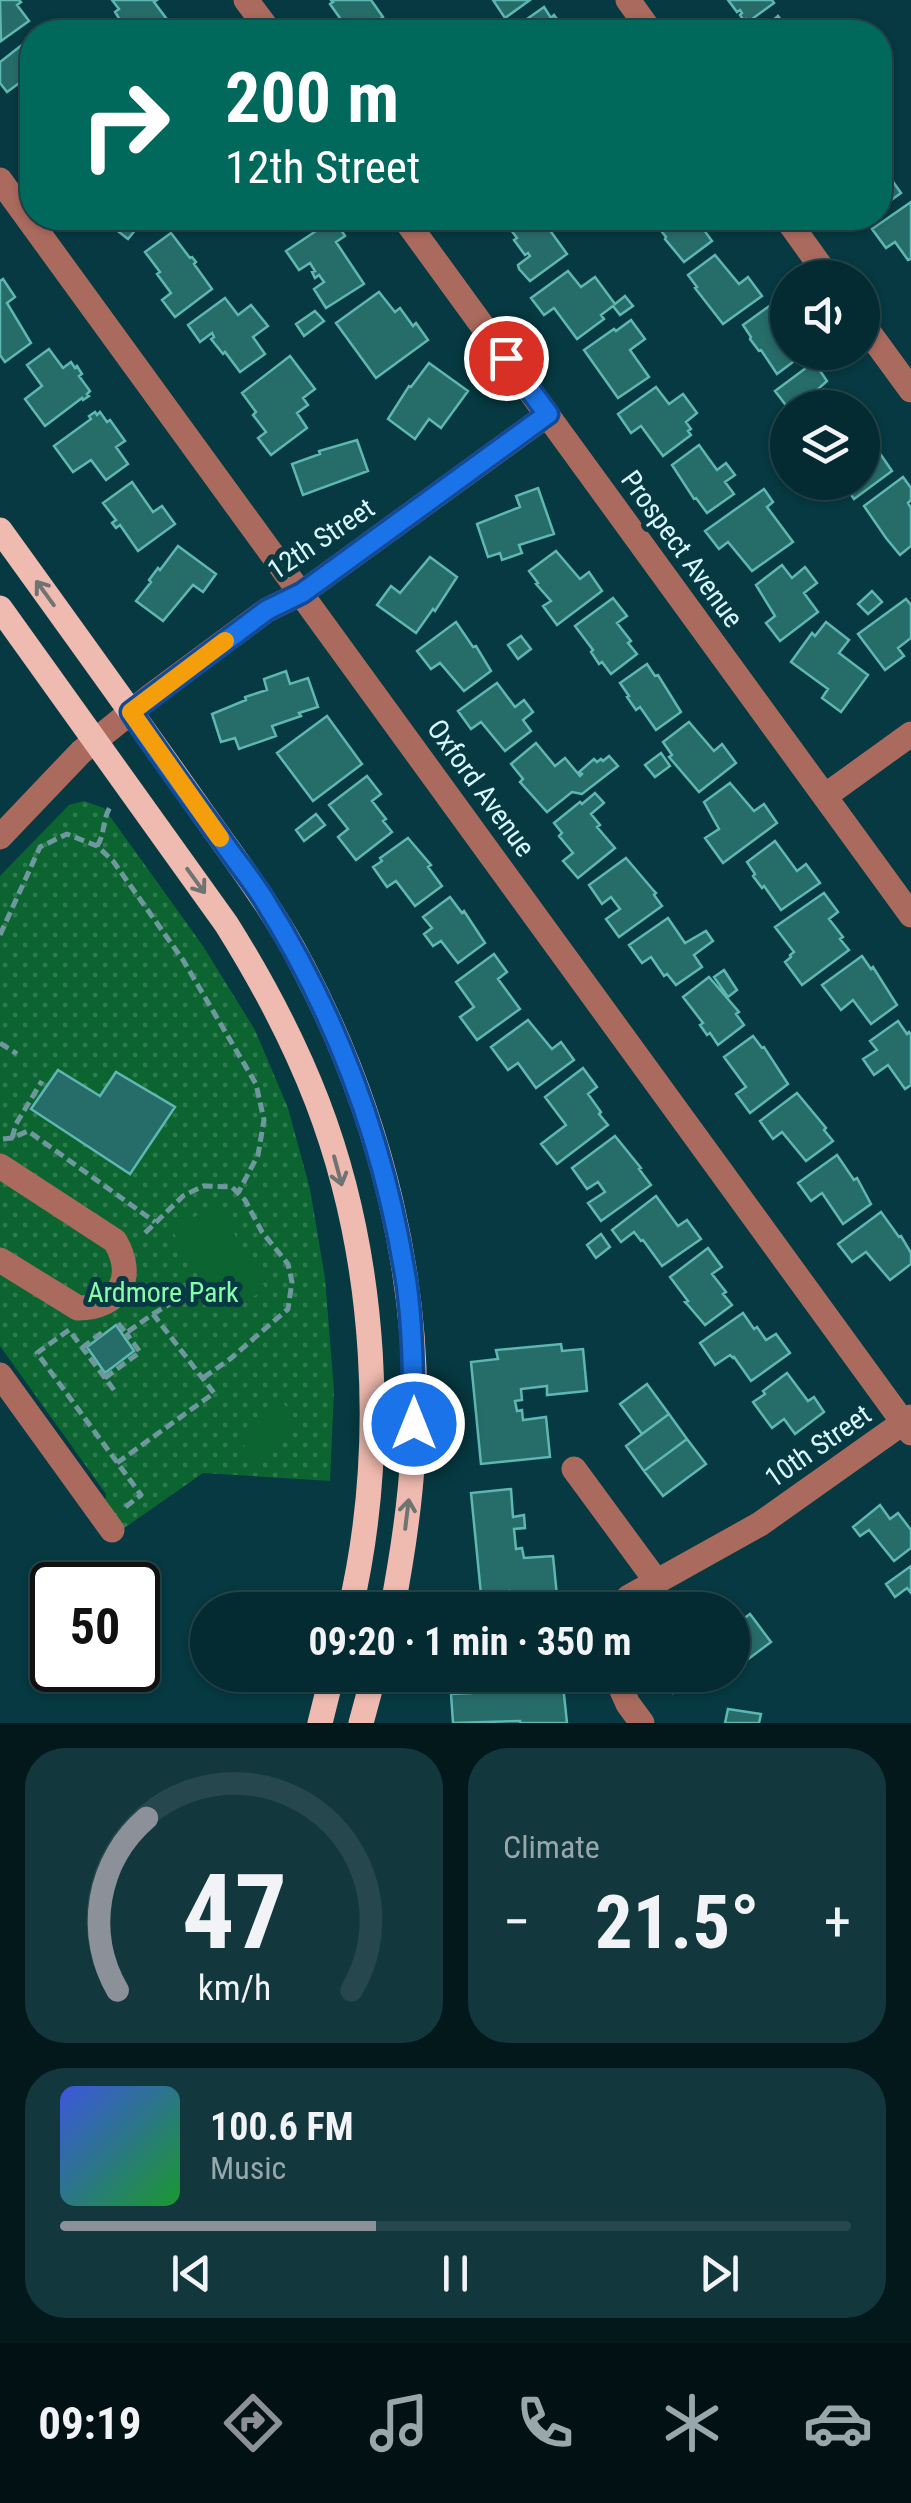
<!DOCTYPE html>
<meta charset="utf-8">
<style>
body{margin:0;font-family:"Roboto Condensed",sans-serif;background:#12373d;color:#f1f3f6;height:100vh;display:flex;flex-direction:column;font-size:38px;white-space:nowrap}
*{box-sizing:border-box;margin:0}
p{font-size:32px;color:#97a7ab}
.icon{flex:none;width:55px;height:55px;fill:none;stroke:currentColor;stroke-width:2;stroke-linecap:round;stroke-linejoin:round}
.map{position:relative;height:1723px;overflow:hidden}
.drawer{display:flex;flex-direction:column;gap:25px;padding:25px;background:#02181b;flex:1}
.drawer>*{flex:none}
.guide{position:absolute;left:20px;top:20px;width:872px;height:210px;border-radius:40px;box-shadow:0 2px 8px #0004,0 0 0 2px #25474d;background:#00695c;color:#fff;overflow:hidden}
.tools{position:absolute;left:770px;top:260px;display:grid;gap:20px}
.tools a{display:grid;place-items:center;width:110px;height:110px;border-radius:50%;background:#042b31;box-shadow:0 2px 8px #0004,0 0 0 2px #25474d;font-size:50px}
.speed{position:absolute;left:30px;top:1562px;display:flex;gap:20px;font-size:50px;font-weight:700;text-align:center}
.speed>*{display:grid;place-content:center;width:130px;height:130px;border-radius:50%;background:#042b31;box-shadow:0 2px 8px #0004,0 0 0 2px #25474d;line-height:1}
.speed .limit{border:5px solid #111;border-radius:15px;background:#fff;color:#111}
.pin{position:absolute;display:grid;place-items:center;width:85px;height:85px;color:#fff;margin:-42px;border:5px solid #fff;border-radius:50%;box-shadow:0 2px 10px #0007}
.me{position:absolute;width:110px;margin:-55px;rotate:0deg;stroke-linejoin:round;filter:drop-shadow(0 0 8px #0008)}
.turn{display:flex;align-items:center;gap:35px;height:210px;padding:0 40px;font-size:45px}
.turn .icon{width:130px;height:130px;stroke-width:2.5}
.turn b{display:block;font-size:70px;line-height:85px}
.big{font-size:75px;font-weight:700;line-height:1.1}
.drawer .tile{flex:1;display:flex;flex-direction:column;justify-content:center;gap:15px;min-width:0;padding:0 35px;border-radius:40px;background:#12373d}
.drawer .dial{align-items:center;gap:0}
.dial svg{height:260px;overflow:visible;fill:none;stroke:#25474d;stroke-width:7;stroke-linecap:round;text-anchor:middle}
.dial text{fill:#f1f3f6;stroke:none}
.song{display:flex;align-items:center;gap:30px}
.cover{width:120px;height:120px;border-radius:15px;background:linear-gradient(135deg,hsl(230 70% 55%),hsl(130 70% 35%))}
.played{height:10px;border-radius:5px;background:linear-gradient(90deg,#8c9099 40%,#25474d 40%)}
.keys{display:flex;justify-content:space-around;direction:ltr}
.heat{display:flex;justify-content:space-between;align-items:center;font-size:55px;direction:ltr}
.drawer .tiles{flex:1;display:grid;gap:25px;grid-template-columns:1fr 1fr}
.tile:last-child{grid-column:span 2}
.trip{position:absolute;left:190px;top:1592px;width:560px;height:100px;border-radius:50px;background:#042b31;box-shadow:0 2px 8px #0004,0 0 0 2px #25474d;font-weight:700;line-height:100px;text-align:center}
.dock{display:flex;height:160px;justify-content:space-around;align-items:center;background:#021114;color:#97a7ab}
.dock .icon{width:70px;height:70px}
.dock .on{color:#8c9099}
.dock b{font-size:45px;color:#f1f3f6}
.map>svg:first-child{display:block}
.park{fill:url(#park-dots)}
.garden{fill:#0c6531}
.building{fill:#266c69;stroke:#5eb7b3;stroke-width:2.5}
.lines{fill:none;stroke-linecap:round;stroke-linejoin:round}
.path{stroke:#6e979e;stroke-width:5;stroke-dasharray:10 5;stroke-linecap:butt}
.minor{stroke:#aa6a5e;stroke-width:25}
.major{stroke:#efbaaf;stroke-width:25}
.oneway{stroke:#6f7372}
.route-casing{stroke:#114b97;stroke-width:25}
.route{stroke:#1a73e8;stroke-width:18}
.slow{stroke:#f59e0b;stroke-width:18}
.labels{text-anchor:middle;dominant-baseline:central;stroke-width:10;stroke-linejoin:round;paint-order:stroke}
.street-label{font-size:28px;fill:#d7f7fd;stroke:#063941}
.park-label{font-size:28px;fill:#88fda9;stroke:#063941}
</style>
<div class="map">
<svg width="911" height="1723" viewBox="0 0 911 1723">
<defs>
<pattern id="park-dots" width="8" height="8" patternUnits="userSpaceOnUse" patternTransform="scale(2.5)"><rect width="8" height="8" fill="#0c6531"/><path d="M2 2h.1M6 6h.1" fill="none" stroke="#2f7c50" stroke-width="1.8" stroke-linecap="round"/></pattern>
</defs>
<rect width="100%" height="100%" fill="#063941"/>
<path class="park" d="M84 801 104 808 203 946 255 1030 288 1108 310 1189 325 1278 334 1391 330 1481 203 1473 123 1529 105 1501 106 1494 0 1346V876L69 805Z"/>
<path class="garden" d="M217 1204 266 1289 221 1316 172 1230Z
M282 1401 299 1425 254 1460 237 1436Z"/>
<path class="building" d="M0 0H19L21 2 17 5 29 21 1 41Z
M112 0H157L154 2 166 18 145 32H135L126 21 122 23 115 12 119 9Z
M331 0H371L383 17 362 32H337L333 27 342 21 330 4 333 2Z
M493 0H530L505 18Z
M728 0H772L774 3 748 22 746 19 744 21 740 15 742 13 740 10 737 12Z
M544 7 551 18 554 15 566 32H522L517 26Z
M778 16 790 32H756L777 17Z
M32 37V88L29 91 22 81 7 92 0 83V62Z
M880 158 887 167 884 169 901 193 880 208Z
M911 202V259L908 260 895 242 886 248 872 229Z
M101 218H145L128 239Z
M502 218H565L549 229 567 254 530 281 519 269 518 265 530 256 528 253 525 255 514 240 517 238Z
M651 218H698L703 224 701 226 712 241 684 262 665 239 666 237Z
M334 219 345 236 336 242 364 284 326 308 314 289 324 282 319 275 315 278 312 272 315 271 310 263 299 270 286 251Z
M171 233 190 258 192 257 196 262 194 264 212 289 175 317 162 300 171 293 157 274 160 272 145 252Z
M715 255 739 284 748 277 762 296 723 324 695 288 697 287 688 275Z
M568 271 581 287 595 277 615 304 625 296 633 306 620 315 613 306 601 315 604 319 577 339 554 308 544 315 531 298Z
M3 279 15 297 7 303 31 343 5 362 0 355V281Z
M379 292 395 312 400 308 413 326 416 323 428 340 376 378 336 323Z
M225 298 238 315 251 305 268 326 253 337 265 354 240 372 225 352 223 354 211 339 214 337 212 333 200 342 188 325Z
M772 304 788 326V352L805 353 777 374 761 350 759 351 750 339 751 337 743 325Z
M315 311 324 321 304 336 296 324Z
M631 320 645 339 630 350 649 377 618 398 584 350 614 329 616 331Z
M49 349 63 368 71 362 75 368 77 366 82 374 79 376 90 391 87 394 89 396 83 400 82 398 45 426 25 399 42 386 27 365Z
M290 356 315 389 303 398 308 405 297 413 307 428 271 455 258 438 266 432 253 415 256 412 242 393Z
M814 362 827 381 818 389 829 402 827 404 829 408H788L775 391Z
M429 363 468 391 441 428 429 419 415 439 388 419 409 386 411 387Z
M656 387 669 404 683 394 697 413 686 422 691 429 688 431 691 435 663 456 641 426 631 433 618 414Z
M95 412 97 415 100 412 107 422 110 420 125 441 116 447 128 464 106 480 91 460 73 472 54 446 91 419 89 416Z
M357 440 368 471 303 495 292 464 320 454 319 451Z
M699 445 717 470 726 463 735 475 725 482 734 494 707 513 696 498 694 499 672 465Z
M862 449 870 459 879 452 892 471 854 499 842 482H862Z
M903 477 911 488V500L908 503 911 508V546L900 555 886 538 864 506Z
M132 482 153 512 162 506 175 524 138 551 120 525 116 528 112 523 116 520 103 503Z
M538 488 554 534 519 545 522 553 502 560 500 553 488 557 477 524 520 507 516 496Z
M764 489 773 502 767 507 793 542 752 571 728 542 719 549 705 531Z
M178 546 216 574 203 592 193 585 163 621 136 601 151 582 149 580 158 568 160 570Z
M556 551 580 579 589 572 602 591 557 625 543 606 551 601 536 584 538 583 529 571Z
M430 557 457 577 435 611 433 609 416 633 377 605 391 586 400 593Z
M782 565 792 578 805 567 817 583 804 593 818 612 780 641 766 623 775 616 756 585Z
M872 591 882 602 868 614 858 604Z
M613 598 627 616 617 623 631 641 628 643 637 654 611 674 602 662 599 664 591 652 593 650 575 626Z
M906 599 911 605V638L898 648 904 656 885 670 858 634Z
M456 622 473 647 476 646 491 671 464 691 440 663 431 669 417 651Z
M826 622 849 640 839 653 868 675 841 712 822 698 828 689 791 662 812 633 815 636Z
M521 636 531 649 518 659 508 645Z
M647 664 655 676 658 675 681 712 656 730 640 707 636 710 627 697 629 696 620 683Z
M286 671 290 684 308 678 318 707 299 713 301 716 272 726 276 736 239 749 235 738 221 742 212 714 246 700 245 697 267 690 264 679Z
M497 683 515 707 524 700 533 712 523 720 531 731 505 751 481 722 471 729 458 711Z
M327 716 362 764 313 801 277 753Z
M689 722 714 751 722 744 736 763 699 792 669 757 672 755 663 742Z
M536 743 555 766 565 758 580 776 582 774 579 772 594 759 597 762 601 759 603 761 609 756 618 766 582 794 572 792 547 812 520 782 523 779 511 764Z
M661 753 670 766 655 777 645 765Z
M367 776 381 794 372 801 386 819 383 821 392 832 356 860 338 837 348 829 329 805Z
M730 783 754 811 764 804 777 823 723 863 705 838 719 829 704 802Z
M595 793 604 803 591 814 600 825 597 827 615 848 578 878 563 861 573 853 559 836 562 833 554 823 580 802 582 804Z
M316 814 325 825 304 841 296 830Z
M408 838 431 865 428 867 442 886 415 906 396 881 387 887 373 867 382 861 380 858Z
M775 841 797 871 806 864 820 883 781 910 764 886 762 888 753 876 755 874 747 862Z
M626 858 654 891 656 893 654 895 662 906 619 937 606 919 620 909 611 897 602 904 589 885Z
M824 893 838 912 829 919 843 937 840 939 849 950 802 985 785 962 791 957 790 955 794 952 775 927Z
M450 897 462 913 464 911 485 943 458 963 441 941 433 946 424 934 432 928 423 917Z
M668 918 685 943 706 931 713 941 694 955 702 967 676 985 667 974 664 976 651 957 642 963 629 945Z
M494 954 507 972 498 979 520 1009 477 1040 460 1017 474 1007 456 982Z
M862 956 871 969 873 967 897 1005 871 1024 853 1000 841 1010 822 985Z
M724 970 737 990 728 997 714 977Z
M709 977 739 1012 736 1014 744 1025 718 1045 710 1033 707 1035 700 1025 703 1023 683 997Z
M528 1020 552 1049 561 1042 574 1060 536 1088 518 1063 508 1070 491 1047Z
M898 1021 907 1034 909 1032 911 1035V1085L905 1089 888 1065 874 1075 863 1059 877 1050 870 1041Z
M753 1036 762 1048 764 1047 788 1084 750 1113 736 1094 746 1087 724 1057Z
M583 1068 597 1087 588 1094 601 1112 599 1114 608 1125 557 1164 541 1144 566 1125 545 1097Z
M58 1070 100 1096 116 1072 175 1107 130 1174 31 1109Z
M797 1093 826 1128 824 1130 833 1141 806 1161 782 1132 773 1139 760 1121Z
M615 1136 641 1168 639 1169 651 1185 601 1221 588 1203 605 1192 598 1182 587 1189 572 1168Z
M837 1155 854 1180 857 1178 871 1204 843 1224 822 1193 811 1201 798 1183Z
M656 1196 678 1226 687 1220 701 1239 662 1266 643 1240 641 1241 634 1232 621 1242 612 1230Z
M881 1212 899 1237 901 1236 911 1253V1264L890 1280 866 1252 852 1262 838 1244Z
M601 1234 610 1247 596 1258 587 1245Z
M708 1248 722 1267 712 1274 726 1292 723 1294 732 1305 705 1325 687 1304 685 1302 688 1301 670 1277Z
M743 1313 754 1329 757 1327 766 1340 776 1334 790 1353 751 1381 734 1357 733 1358 730 1355 715 1365 700 1343Z
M116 1325 134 1351 105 1373 87 1347Z
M561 1344 562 1351 583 1349 587 1391 547 1395V1386L521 1389 522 1400 515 1401 517 1411 522 1410 523 1420 546 1417 550 1457 481 1464 471 1362 498 1359 496 1350Z
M787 1373 808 1401 814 1397 824 1412 795 1434 784 1419 772 1428 753 1402 765 1394 763 1391Z
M647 1384 669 1414 642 1434 620 1404Z
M669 1414 687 1439 644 1471 626 1446Z
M687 1439 706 1464 663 1496 644 1471Z
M511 1489 513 1517 524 1515 525 1528 514 1529 516 1549 522 1548 524 1558 553 1556 557 1596 510 1600 509 1591 481 1594 471 1493Z
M880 1505 890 1519 898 1513 911 1530V1548L894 1561 869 1530 860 1536 853 1527Z
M911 1566V1593L907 1588 895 1597 886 1584Z
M750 1614 771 1642 735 1669 732 1665V1627Z
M661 1675H698L673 1693Z
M536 1678 537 1687 563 1685 567 1723H520V1721L453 1723 451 1694 471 1693 470 1684Z
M728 1709 761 1714 759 1723H725Z"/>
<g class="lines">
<path class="path" d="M97 846C105 835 102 821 110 807
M0 935 40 847 67 834 97 846 113 861 183 960 256 1084 264 1120 258 1155 238 1193
M0 1043 17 1054
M12 1138 16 1124 42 1081
M3 1139 12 1138 28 1131 155 1222
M145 1233 183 1196 203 1186 232 1187 245 1200 262 1232 288 1264 292 1282 288 1309 230 1359 203 1378
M153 1314 201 1285
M82 1348 104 1331
M105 1378 140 1352 126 1333
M114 1390 69 1330 37 1353 141 1495 124 1508
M117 1463 214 1393 153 1314 126 1333 117 1322"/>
<path class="minor" d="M246 0 270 32
M628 0 651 32
M0 180 911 1433
M404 218 911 915
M786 218 829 278
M862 323 911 390
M825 796 911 734
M0 837 81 752 152 695 267 610 302 593 547 415
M0 1166 115 1241C136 1277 120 1308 78 1308L0 1260
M0 1375 112 1530
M574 1469 657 1582
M614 1610 629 1597 760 1524 911 1417
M615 1675 628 1704 642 1723"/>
<path class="major" d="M0 530C65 620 130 710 194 801 231 854 272 906 302 965 380 1113 424 1285 413 1453 410 1506 402 1558 392 1610
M0 608 227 925C262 981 293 1039 317 1101 377 1257 388 1447 350 1610
M320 1723 332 1675
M361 1723 374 1675"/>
</g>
<defs><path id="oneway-shaft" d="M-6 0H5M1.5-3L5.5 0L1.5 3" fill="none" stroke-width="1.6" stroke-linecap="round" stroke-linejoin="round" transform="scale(2.5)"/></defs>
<g class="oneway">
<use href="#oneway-shaft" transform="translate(45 593) rotate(-126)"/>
<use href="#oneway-shaft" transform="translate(196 881) rotate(54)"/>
<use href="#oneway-shaft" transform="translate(338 1171) rotate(75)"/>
<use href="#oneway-shaft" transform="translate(407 1514) rotate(-83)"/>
</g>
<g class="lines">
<g class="route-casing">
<path id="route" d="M414 1424C413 1378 413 1332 407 1287 386 1148 338 1017 263 898 251 879 236 861 223 842 192 799 160 756 131 712L267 610 302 593 548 414 506 358"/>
</g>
<use href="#route" class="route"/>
<path class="slow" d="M220 838 131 712 225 641"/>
</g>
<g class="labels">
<g class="street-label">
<text transform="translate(321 539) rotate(-34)">12th Street</text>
<text transform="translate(682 549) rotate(54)">Prospect Avenue</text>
<text transform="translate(481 788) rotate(54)">Oxford Avenue</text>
<text transform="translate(818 1446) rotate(-35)">10th Street</text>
</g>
<g class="park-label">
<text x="163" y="1292">Ardmore Park</text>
</g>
</g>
</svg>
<div class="tools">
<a><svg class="icon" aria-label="sound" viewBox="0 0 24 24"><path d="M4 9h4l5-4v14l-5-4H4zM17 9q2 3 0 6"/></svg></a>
<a><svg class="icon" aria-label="layers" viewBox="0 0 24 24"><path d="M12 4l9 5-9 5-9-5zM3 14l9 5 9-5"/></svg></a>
</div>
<div class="speed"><div class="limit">50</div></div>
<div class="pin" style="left:506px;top:358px;background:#d93025"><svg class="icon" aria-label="arrive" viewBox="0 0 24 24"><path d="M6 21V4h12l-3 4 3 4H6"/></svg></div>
<svg class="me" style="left:414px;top:1424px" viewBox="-20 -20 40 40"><circle r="17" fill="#1a73e8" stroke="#fff" stroke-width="3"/><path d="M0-11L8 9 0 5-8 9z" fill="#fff"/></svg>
<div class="trip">09:20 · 1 min · 350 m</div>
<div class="guide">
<div class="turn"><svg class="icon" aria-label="right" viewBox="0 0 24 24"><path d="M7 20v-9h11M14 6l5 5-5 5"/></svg><div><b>200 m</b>12th Street</div></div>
</div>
</div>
<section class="drawer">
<div class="tiles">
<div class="tile dial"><svg viewBox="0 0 100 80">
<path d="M14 69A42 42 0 1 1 86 69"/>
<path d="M14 69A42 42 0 0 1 23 16" stroke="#8c9099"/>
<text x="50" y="56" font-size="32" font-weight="700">47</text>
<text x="50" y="72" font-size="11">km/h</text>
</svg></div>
<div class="tile"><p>Climate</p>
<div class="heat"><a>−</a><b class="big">21.5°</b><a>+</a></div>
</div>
<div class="tile">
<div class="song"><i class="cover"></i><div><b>100.6 FM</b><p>Music</p></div></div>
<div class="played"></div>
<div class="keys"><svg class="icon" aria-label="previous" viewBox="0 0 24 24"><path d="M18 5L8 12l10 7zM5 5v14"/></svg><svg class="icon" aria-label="pause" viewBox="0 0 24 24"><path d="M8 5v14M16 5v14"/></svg><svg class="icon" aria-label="next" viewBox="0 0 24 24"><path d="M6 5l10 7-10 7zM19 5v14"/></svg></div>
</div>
</div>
</section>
<nav class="dock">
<b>09:19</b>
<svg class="icon on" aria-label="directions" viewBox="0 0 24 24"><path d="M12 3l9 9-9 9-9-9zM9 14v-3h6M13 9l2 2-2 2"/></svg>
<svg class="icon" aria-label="music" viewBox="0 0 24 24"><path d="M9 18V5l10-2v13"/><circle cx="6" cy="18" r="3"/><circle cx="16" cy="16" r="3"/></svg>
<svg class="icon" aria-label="phone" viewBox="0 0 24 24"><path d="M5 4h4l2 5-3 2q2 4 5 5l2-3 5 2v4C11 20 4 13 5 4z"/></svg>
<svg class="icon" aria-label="climate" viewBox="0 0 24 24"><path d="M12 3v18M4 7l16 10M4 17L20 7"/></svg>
<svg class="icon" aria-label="car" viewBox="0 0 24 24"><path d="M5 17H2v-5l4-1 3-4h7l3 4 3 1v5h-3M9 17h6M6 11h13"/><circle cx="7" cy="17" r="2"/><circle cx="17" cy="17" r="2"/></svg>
</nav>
